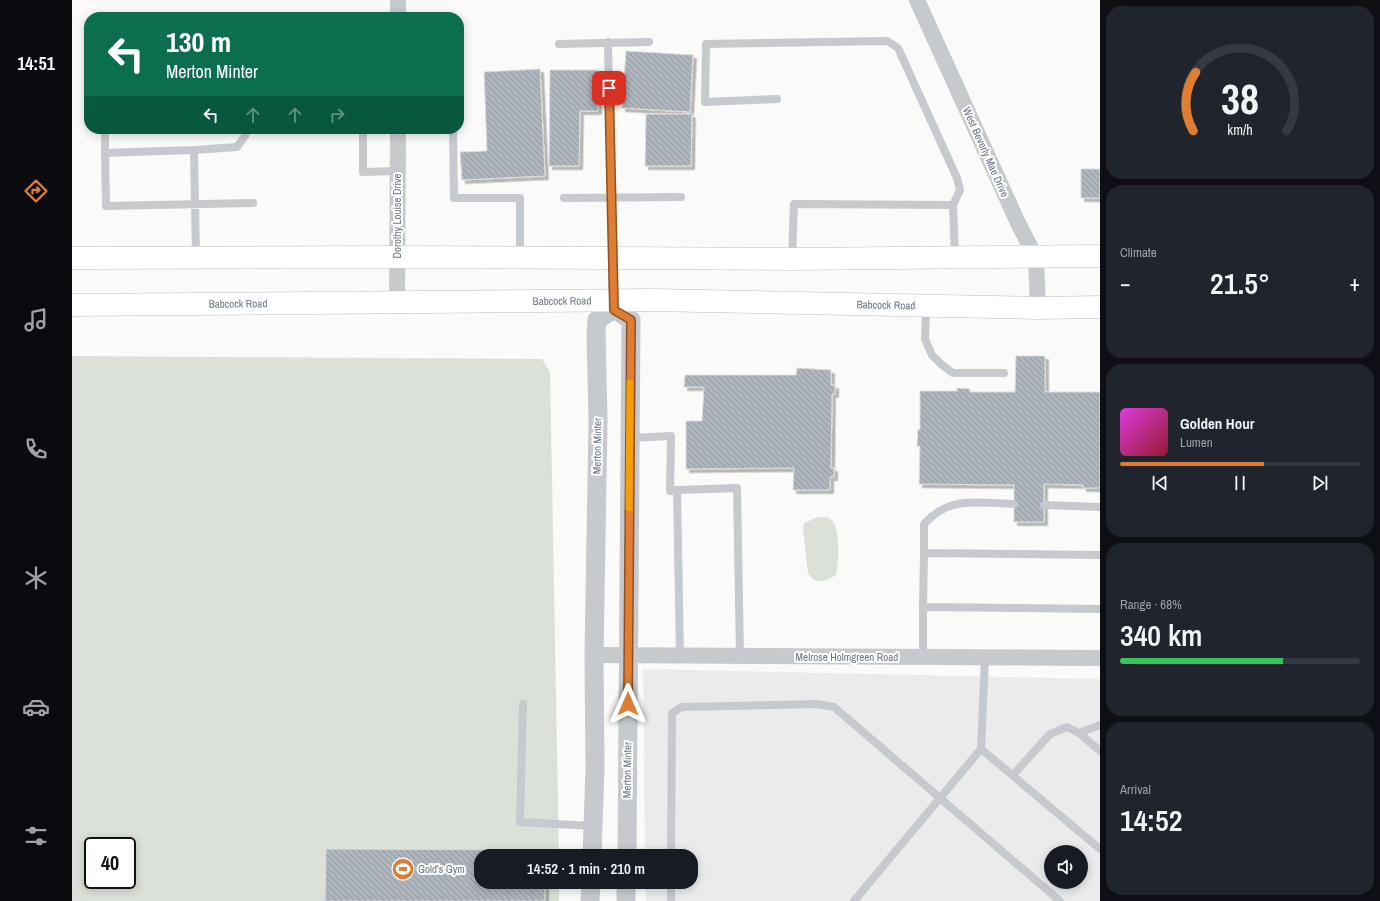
<!DOCTYPE html>
<meta charset="utf-8">
<style>
body{margin:0;font-family:"Archivo Narrow",sans-serif;background:#20242c;color:#f1f3f6;height:100vh;display:flex;flex-direction:column;font-size:15px;white-space:nowrap}
*{box-sizing:border-box;margin:0}
p{font-size:13px;color:#9ea1a6}
.icon{flex:none;width:22px;height:22px;fill:none;stroke:currentColor;stroke-width:2;stroke-linecap:round;stroke-linejoin:round}
.map{position:relative;flex:1;overflow:hidden}
.details{display:flex;flex-direction:column;gap:6px;padding:6px;background:#0d0f14;width:280px}
.details>*{flex:none}
.hud{position:absolute;left:12px;top:12px;width:380px;height:122px;border-radius:16px;box-shadow:0 2px 10px #0003;background:#0b6e4f;color:#fff;overflow:hidden}
.controls{position:absolute;left:972px;top:845px;display:grid;gap:8px}
.controls a{display:grid;place-items:center;width:44px;height:44px;border-radius:50%;background:#171b24;box-shadow:0 2px 10px #0003;font-size:20px}
.speed{position:absolute;left:12px;top:837px;display:flex;gap:8px;font-size:20px;font-weight:700;text-align:center}
.speed>*{display:grid;place-content:center;width:52px;height:52px;border-radius:50%;background:#171b24;box-shadow:0 2px 10px #0003;line-height:1}
.speed .limit{border:2px solid #111;border-radius:6px;background:#fff;color:#111}
.pin{position:absolute;display:grid;place-items:center;width:34px;height:34px;color:#fff;margin:-17px;border-radius:8px;box-shadow:0 2px 6px #0006}
.me{position:absolute;width:44px;margin:-22px;rotate:0deg;stroke-linejoin:round;filter:drop-shadow(0 0 3px #0008)}
.turn{display:flex;align-items:center;gap:14px;height:84px;padding:0 16px;font-size:18px}
.turn .icon{width:52px;height:52px;stroke-width:2.5}
.turn b{display:block;font-size:28px;line-height:34px}
.lanes{display:flex;align-items:center;height:38px;padding:0 16px;background:#0003;justify-content:center;gap:20px;direction:ltr}
.lanes .off{opacity:.35}
.big{font-size:30px;font-weight:600;line-height:1.1}
.details .card{flex:1;display:flex;flex-direction:column;justify-content:center;gap:6px;min-width:0;padding:0 14px;border-radius:16px;background:#20242c}
.details .dial{align-items:center;gap:0}
.dial svg{height:104px;overflow:visible;fill:none;stroke:#363941;stroke-width:7;stroke-linecap:round;text-anchor:middle}
.dial text{fill:#f1f3f6;stroke:none}
.song{display:flex;align-items:center;gap:12px}
.cover{width:48px;height:48px;border-radius:6px;background:linear-gradient(135deg,hsl(300 70% 55%),hsl(350 70% 35%))}
.played{height:4px;border-radius:2px;background:linear-gradient(90deg,#de7d34 60%,#363941 60%)}
.keys{display:flex;justify-content:space-around;direction:ltr}
.heat{display:flex;justify-content:space-between;align-items:center;font-size:22px;direction:ltr}
.charge{height:6px;border-radius:3px;background:linear-gradient(90deg,#34c759 68%,#363941 0)}
.trip{position:absolute;left:402px;top:849px;width:224px;height:40px;border-radius:16px;background:#171b24;box-shadow:0 2px 10px #0003;font-weight:600;line-height:40px;text-align:center}
main{display:flex;flex:1;min-height:0}
.dock{display:flex;flex-direction:column;width:72px;justify-content:space-around;align-items:center;background:#090b0e;color:#9ea1a6}
.dock .icon{width:28px;height:28px}
.dock .selected{color:#de7d34}
.dock b{font-size:18px;color:#f1f3f6}
.map>svg:first-child{display:block}
.built{fill:#ebebeb;fill-rule:evenodd}
.green{fill:#dbe1d9;fill-rule:evenodd}
.building{fill:url(#building-back-hatch);stroke:#dcdcda;filter:url(#shadow)}
.lines{fill:none;stroke-linecap:round;stroke-linejoin:round}
.primary-casing{stroke:#b9bcc1;stroke-width:23}
.service{stroke:#c6c9cd;stroke-width:8}
.minor{stroke:#c6c9cd;stroke-width:16}
.tertiary{stroke:#c6c9cd;stroke-width:19}
.primary{stroke:#fff;stroke-width:22}
.route-casing{stroke:#905122;stroke-width:10}
.route{stroke:#de7d34;stroke-width:7}
.slow{stroke:#f59e0b;stroke-width:7}
.labels{text-anchor:middle;dominant-baseline:central;stroke-width:4;stroke-linejoin:round;paint-order:stroke}
.street-label{font-size:11px;fill:#6a7588;stroke:#fff}
.poi-label{font-size:11px;fill:#6a7588;stroke:#fff;text-anchor:start}
</style>
<main>
<nav class="dock">
<b>14:51</b>
<svg class="icon selected" aria-label="directions" viewBox="0 0 24 24"><path d="M12 3l9 9-9 9-9-9zM9 14v-3h6M13 9l2 2-2 2"/></svg>
<svg class="icon" aria-label="music" viewBox="0 0 24 24"><path d="M9 18V5l10-2v13"/><circle cx="6" cy="18" r="3"/><circle cx="16" cy="16" r="3"/></svg>
<svg class="icon" aria-label="phone" viewBox="0 0 24 24"><path d="M5 4h4l2 5-3 2q2 4 5 5l2-3 5 2v4C11 20 4 13 5 4z"/></svg>
<svg class="icon" aria-label="climate" viewBox="0 0 24 24"><path d="M12 3v18M4 7l16 10M4 17L20 7"/></svg>
<svg class="icon" aria-label="car" viewBox="0 0 24 24"><path d="M5 17H2v-5l4-1 3-4h7l3 4 3 1v5h-3M9 17h6M6 11h13"/><circle cx="7" cy="17" r="2"/><circle cx="17" cy="17" r="2"/></svg>
<svg class="icon" aria-label="filters" viewBox="0 0 24 24"><path d="M4 7h16M4 17h16"/><circle cx="9" cy="7" r="2"/><circle cx="15" cy="17" r="2"/></svg>
</nav>
<div class="map">
<svg width="1028" height="901" viewBox="0 0 1028 901">
<defs>
<pattern id="building-back-hatch" width="6" height="6" patternUnits="userSpaceOnUse"><rect width="6" height="6" fill="#afb5bc"/><path d="M-1 5l2 2M0 0l6 6M5-1l2 2" fill="none" stroke="#92989f"/></pattern>
<filter id="shadow"><feDropShadow dx="3.5" dy="3.5" stdDeviation="0" flood-color="#0004"/></filter>
</defs>
<rect width="100%" height="100%" fill="#fafaf8"/>
<path class="built" d="M571 669 1028 679V901H574L573 882H619V856H573ZM979 852H1009V882H979Z"/>
<path class="green" d="M0 356 470 359 478 372 487 856H409V882H487V901H0ZM21 846H55V880H21Z
M746 517C751 517 757 516 761 521 768 530 767 564 764 575 754 581 743 586 736 573L731 528 732 523Z"/>
<path class="building" d="M554 51 621 55 618 112 550 108Z
M468 69 473 176 390 180 388 152 415 151 412 72Z
M478 70H526V111H508L507 166H477Z
M574 114H620L619 166H573Z
M1009 169H1028V198H1009Z
M944 356H973V392H1028V485L1027 488H1011V485L972 484V522H942V485L847 484 848 446H845L846 429 848 430V391H885V388L898 389V392H943Z
M725 368 759 370V385H763V394H760L759 468H762V477H758V490H721L722 468 614 469V421H630L632 387H612L613 375H724Z
M254 849 473 850V856H409V882H473V901H253Z"/>
<g class="lines">
<g class="primary-casing">
<g id="primary">
<path d="M0 258 325 257 720 259 1028 256"/>
<path id="s1" d="M0 305 580 300 966 308 1028 307"/>
</g>
</g>
<path class="service" d="M536 42 541 300
M487 44 577 42
M705 99 633 102 634 44 815 41 826 48 885 178 888 190 881 205
M33 129V153
M291 129V172L325 171
M381 129 382 198H448V257
M122 150 165 147 173 136 176 129
M492 198 609 197
M124 257 122 150 33 153 34 206 181 203
M720 259 722 204 881 205 883 258
M854 307 853 339 860 355 870 365 881 373H932
M558 438 599 436 598 491 605 490
M972 505 1028 507
M852 553V524C878 495 907 503 942 504
M851 607 852 553 1028 555
M608 656 605 490 665 488 668 656
M851 657V607L1028 609
M451 704 448 822 521 826
M1007 733 1028 725
M909 749 1028 849
M941 775 978 734 995 727 1007 733 1028 751
M599 856 600 713 610 707 745 704 762 707 988 901
M599 901V882
M782 901 909 749 913 657"/>
<path class="minor" d="M326 0V17
M845 0 946 223 964 258 966 308
M325 303 326 129
M522 655 1028 658"/>
<path class="tertiary" d="M542 309 559 320 555 856
M520 856 523 768 522 655 526 421 524 333 525 320 542 309
M518 901 519 882
M554 901V882"/>
<use href="#primary" class="primary"/>
</g>
<g class="lines">
<g class="route-casing">
<path id="route" d="M537 88 542 310 559 320 556 704"/>
</g>
<use href="#route" class="route"/>
<path class="slow" d="M557 508 558 383"/>
</g>
<defs>
<g id="stadium-disc" transform="scale(1.15)"><circle r="9.5" fill="#de7d34" stroke="#fff"/><path d="M0-5a6.5 5 0 1 0 0 10a6.5 5 0 1 0 0-10ZM-3.5-1.8h7v3.6h-7Z" fill="#fff"/></g>
</defs>
<g fill-rule="evenodd">
<use href="#stadium-disc" x="331" y="869"/>
</g>
<g class="labels">
<g class="street-label">
<text transform="translate(914 152) rotate(66)">West Beverly Mae Drive</text>
<text transform="translate(325 216) rotate(-90)">Dorothy Louise Drive</text>
<text stroke="none"><textPath href="#s1" startOffset="490">Babcock Road</textPath></text>
<text stroke="none"><textPath href="#s1" startOffset="166">Babcock Road</textPath></text>
<text stroke="none"><textPath href="#s1" startOffset="814">Babcock Road</textPath></text>
<text transform="translate(525 446) rotate(-89)">Merton Minter</text>
<text x="775" y="657">Melrose Holmgreen Road</text>
<text transform="translate(555 770) rotate(-89)">Merton Minter</text>
</g>
<g class="poi-label">
<text x="346" y="869">Gold's Gym</text>
</g>
</g>
</svg>
<div class="controls">
<a><svg class="icon" aria-label="sound" viewBox="0 0 24 24"><path d="M4 9h4l5-4v14l-5-4H4zM17 9q2 3 0 6"/></svg></a>
</div>
<div class="speed"><div class="limit">40</div></div>
<div class="pin" style="left:537px;top:88px;background:#d93025"><svg class="icon" aria-label="arrive" viewBox="0 0 24 24"><path d="M6 21V4h12l-3 4 3 4H6"/></svg></div>
<svg class="me" style="left:556px;top:704px" viewBox="-20 -20 40 40"><path d="M0-17L14 15 0 8-14 15z" fill="#de7d34" stroke="#fff" stroke-width="4"/></svg>
<div class="trip">14:52 · 1 min · 210 m</div>
<div class="hud">
<div class="turn"><svg class="icon" aria-label="left" viewBox="0 0 24 24"><path d="M17 20v-9H6M10 6l-5 5 5 5"/></svg><div><b>130 m</b>Merton Minter</div></div>
<div class="lanes"><svg class="icon" aria-label="left" viewBox="0 0 24 24"><path d="M17 20v-9H6M10 6l-5 5 5 5"/></svg><svg class="icon off" aria-label="ahead" viewBox="0 0 24 24"><path d="M12 20V5M6 11l6-6 6 6"/></svg><svg class="icon off" aria-label="ahead" viewBox="0 0 24 24"><path d="M12 20V5M6 11l6-6 6 6"/></svg><svg class="icon off" aria-label="right" viewBox="0 0 24 24"><path d="M7 20v-9h11M14 6l5 5-5 5"/></svg></div>
</div>
</div>
<section class="details">
<div class="card dial"><svg viewBox="0 0 100 80">
<path d="M14 69A42 42 0 1 1 86 69"/>
<path d="M14 69A42 42 0 0 1 16 24" stroke="#de7d34"/>
<text x="50" y="56" font-size="32" font-weight="700">38</text>
<text x="50" y="72" font-size="11">km/h</text>
</svg></div>
<div class="card"><p>Climate</p>
<div class="heat"><a>−</a><b class="big">21.5°</b><a>+</a></div>
</div>
<div class="card">
<div class="song"><i class="cover"></i><div><b>Golden Hour</b><p>Lumen</p></div></div>
<div class="played"></div>
<div class="keys"><svg class="icon" aria-label="previous" viewBox="0 0 24 24"><path d="M18 5L8 12l10 7zM5 5v14"/></svg><svg class="icon" aria-label="pause" viewBox="0 0 24 24"><path d="M8 5v14M16 5v14"/></svg><svg class="icon" aria-label="next" viewBox="0 0 24 24"><path d="M6 5l10 7-10 7zM19 5v14"/></svg></div>
</div>
<div class="card"><p>Range · 68%</p><b class="big">340 km</b><div class="charge"></div></div>
<div class="card"><p>Arrival</p><b class="big">14:52</b></div>
</section>
</main>
